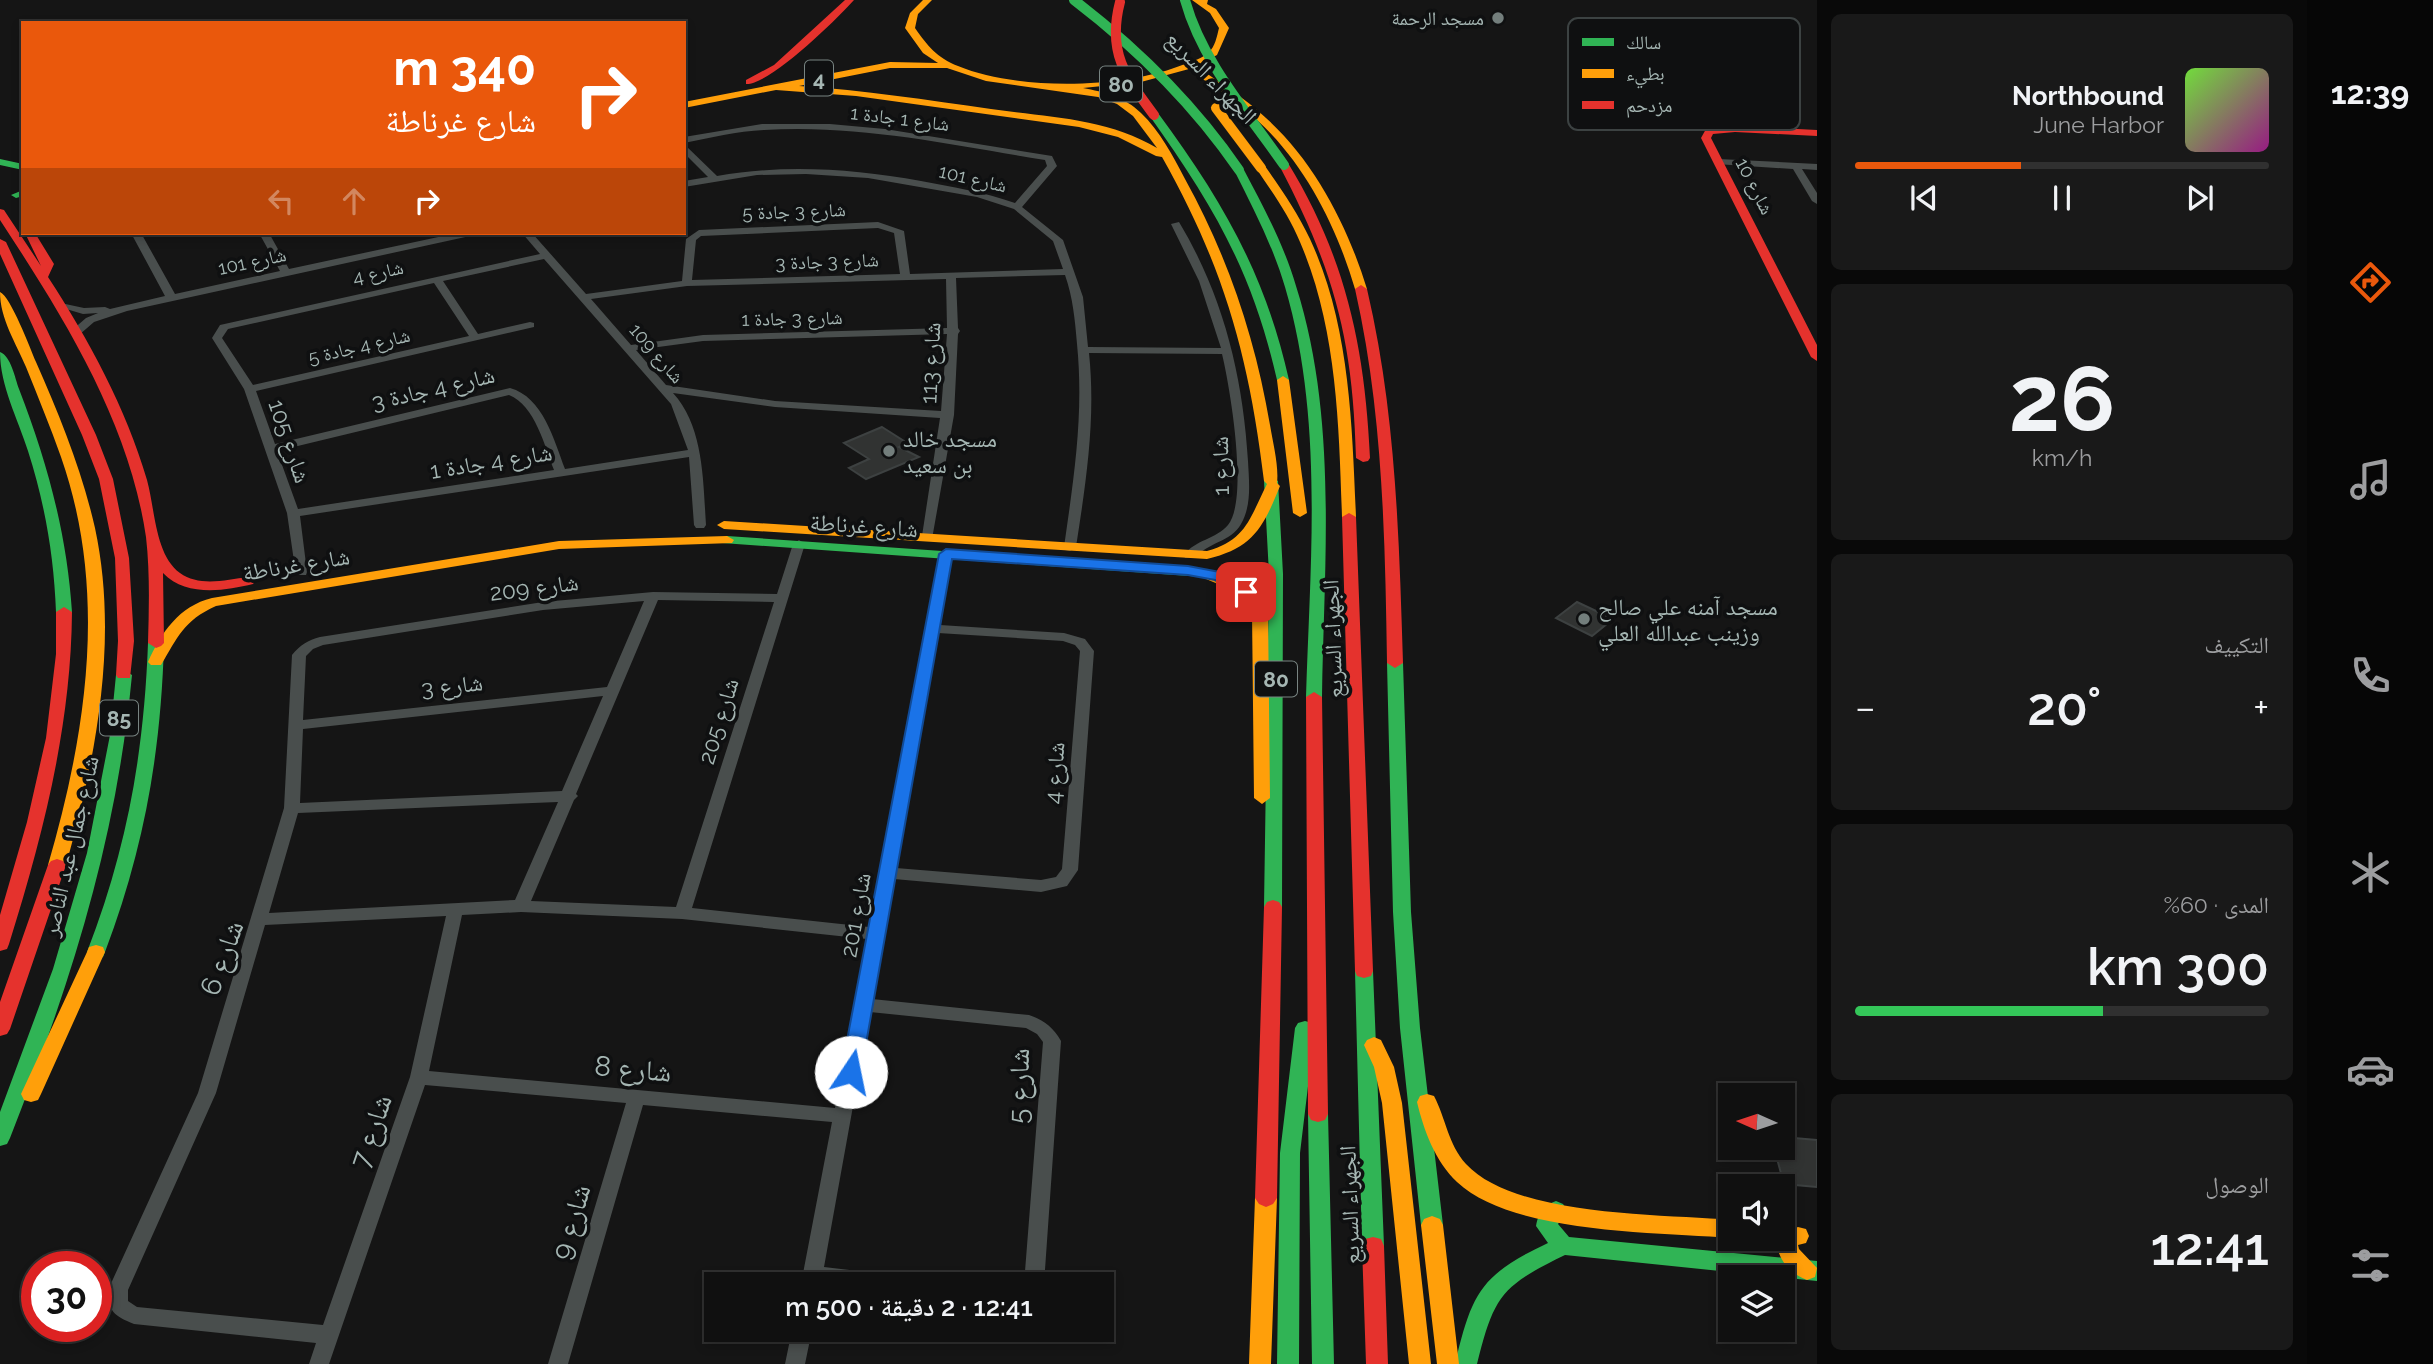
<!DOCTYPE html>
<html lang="ar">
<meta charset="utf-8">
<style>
body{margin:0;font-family:Raleway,"Noto Naskh Arabic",sans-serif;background:#191919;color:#f1f3f6;direction:rtl;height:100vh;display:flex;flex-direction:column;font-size:26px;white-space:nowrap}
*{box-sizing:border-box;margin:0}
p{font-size:23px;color:#9c9d9f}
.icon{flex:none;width:38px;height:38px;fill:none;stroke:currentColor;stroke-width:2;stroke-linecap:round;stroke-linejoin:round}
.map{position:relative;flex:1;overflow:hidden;direction:ltr}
.side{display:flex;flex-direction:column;gap:14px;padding:14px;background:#090909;width:490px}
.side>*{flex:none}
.banner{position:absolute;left:21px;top:21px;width:665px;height:214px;border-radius:0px;box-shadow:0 4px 10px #0003,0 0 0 2px #303030;direction:rtl;background:#ea580c;color:#fff;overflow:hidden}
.needle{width:46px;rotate:273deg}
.fabs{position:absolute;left:1718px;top:1083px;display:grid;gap:14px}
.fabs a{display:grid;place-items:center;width:77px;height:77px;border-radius:0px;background:#101010;box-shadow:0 4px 10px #0003,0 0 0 2px #303030;font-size:35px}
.speed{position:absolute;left:21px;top:1251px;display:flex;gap:14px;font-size:35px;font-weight:700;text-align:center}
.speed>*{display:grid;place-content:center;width:91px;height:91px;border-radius:50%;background:#101010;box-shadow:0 4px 10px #0003,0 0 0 2px #303030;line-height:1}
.speed .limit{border:10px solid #d22;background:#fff;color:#111}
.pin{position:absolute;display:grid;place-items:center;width:60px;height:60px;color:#fff;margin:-30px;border-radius:14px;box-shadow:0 4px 10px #0006}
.me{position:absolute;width:77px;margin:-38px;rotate:11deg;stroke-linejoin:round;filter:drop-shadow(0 0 5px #0008)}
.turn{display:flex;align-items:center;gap:24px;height:147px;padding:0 35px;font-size:32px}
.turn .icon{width:91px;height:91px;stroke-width:2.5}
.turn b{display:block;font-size:49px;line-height:60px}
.lanes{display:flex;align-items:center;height:66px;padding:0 35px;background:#0003;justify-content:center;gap:35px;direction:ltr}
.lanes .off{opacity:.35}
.big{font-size:52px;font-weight:600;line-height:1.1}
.side .widget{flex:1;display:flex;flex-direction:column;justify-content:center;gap:10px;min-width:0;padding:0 24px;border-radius:10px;background:#191919}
.side .dial{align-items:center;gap:0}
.dial b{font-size:91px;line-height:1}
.song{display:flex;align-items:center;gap:21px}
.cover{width:84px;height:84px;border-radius:10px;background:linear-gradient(135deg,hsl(100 70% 55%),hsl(310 70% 35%))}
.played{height:7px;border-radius:4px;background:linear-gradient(90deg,#ea580c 40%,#303030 40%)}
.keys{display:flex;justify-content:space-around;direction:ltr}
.heat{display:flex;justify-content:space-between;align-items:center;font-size:38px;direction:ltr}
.charge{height:10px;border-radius:5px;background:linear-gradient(90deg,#34c759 60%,#303030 0)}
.trip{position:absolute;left:704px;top:1272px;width:410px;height:70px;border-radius:0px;background:#101010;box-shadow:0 4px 10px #0003,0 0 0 2px #303030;font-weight:600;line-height:70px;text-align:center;direction:rtl}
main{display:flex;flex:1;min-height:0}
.tabs{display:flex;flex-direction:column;width:126px;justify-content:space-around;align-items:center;background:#060606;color:#9c9d9f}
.tabs .icon{width:49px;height:49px}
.tabs .active{color:#ea580c}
.tabs b{font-size:32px;color:#f1f3f6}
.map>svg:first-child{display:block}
.building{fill:#313332;stroke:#3d4141;stroke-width:2}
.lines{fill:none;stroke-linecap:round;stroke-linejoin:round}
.street{fill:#494e4d;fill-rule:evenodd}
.fast{fill:#30b455;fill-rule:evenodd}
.slow{fill:#ff9f0a;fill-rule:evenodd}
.jam{fill:#e5322d;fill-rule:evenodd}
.fast-bridge{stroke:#30b455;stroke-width:10}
.slow-bridge{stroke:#ff9f0a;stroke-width:10}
.jam-bridge{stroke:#e5322d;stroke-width:10}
.route{fill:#1a73e8;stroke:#114b97;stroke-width:2}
.poi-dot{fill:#737e7c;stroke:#0f1011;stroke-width:2.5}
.labels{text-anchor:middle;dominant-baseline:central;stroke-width:7;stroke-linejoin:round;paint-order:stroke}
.far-poi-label{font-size:19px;fill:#a5b6b3;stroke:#0f1011;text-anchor:end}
.far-street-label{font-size:19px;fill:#a5b6b3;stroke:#0f1011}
.shield{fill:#0f1011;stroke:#788482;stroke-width:2}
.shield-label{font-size:21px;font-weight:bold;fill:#a5b6b3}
.street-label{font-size:23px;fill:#a5b6b3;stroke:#0f1011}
.poi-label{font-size:23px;fill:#a5b6b3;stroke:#0f1011;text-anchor:start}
.near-street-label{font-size:28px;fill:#a5b6b3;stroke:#0f1011}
.key{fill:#0f1011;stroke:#3c4242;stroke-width:2}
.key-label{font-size:19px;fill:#a5b6b3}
</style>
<main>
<nav class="tabs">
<b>12:39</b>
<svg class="icon active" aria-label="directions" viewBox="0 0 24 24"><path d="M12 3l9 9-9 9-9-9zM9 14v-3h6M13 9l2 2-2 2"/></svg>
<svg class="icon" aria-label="music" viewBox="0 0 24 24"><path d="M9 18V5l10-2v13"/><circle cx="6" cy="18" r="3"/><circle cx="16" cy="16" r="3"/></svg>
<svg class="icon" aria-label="phone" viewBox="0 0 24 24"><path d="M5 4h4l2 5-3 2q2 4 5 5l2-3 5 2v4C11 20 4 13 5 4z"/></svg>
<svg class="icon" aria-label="climate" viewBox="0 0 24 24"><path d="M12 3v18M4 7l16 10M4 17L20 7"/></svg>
<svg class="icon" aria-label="car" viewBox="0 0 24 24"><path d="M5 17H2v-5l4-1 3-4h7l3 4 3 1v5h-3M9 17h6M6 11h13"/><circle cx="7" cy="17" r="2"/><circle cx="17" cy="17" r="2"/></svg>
<svg class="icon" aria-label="filters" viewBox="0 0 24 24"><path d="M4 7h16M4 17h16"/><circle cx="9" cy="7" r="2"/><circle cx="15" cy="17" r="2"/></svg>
</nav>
<section class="side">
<div class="widget">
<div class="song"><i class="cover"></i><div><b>Northbound</b><p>June Harbor</p></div></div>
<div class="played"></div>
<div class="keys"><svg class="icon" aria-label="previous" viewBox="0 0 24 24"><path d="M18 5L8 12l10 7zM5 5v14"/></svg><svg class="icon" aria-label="pause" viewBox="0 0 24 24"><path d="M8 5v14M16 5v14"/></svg><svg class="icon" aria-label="next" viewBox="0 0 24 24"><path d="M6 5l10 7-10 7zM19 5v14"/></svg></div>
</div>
<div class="widget dial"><b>26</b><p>km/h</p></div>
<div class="widget"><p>التكييف</p>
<div class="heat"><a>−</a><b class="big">20°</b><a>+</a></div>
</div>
<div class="widget"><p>المدى · 60%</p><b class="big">300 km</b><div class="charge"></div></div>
<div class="widget"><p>الوصول</p><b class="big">12:41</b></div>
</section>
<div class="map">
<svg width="1817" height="1364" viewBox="0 0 1817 1364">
<rect width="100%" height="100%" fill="#151515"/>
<path class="building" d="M882 427 907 443 899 447 919 457 866 479 849 468 869 459 844 443Z
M1577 602 1613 619 1592 636 1556 618Z
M1783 1137 1817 1140V1187L1784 1184 1774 1148H1783Z"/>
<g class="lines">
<path class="street" d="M762 124H830L885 129 1052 156 1057 166 1022 207 1063 240 1083 297 1088 347 1221 348 1199 281 1171 224 1179 222C1223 295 1243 376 1248 461 1249 481 1252 505 1241 524 1231 542 1208 542 1195 558H1185L1184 555C1195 540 1216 539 1228 525 1249 499 1230 387 1222 354L1089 353C1096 419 1086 482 1076 547L1070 551 1065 550 1064 547C1074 477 1084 414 1077 344 1075 320 1073 298 1065 275L956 278 958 328 960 331 958 334 954 415 932 539H924L922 536 940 418 775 407 673 393C704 427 703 481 706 525L704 528H696L694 525 689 457 300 516 307 572 306 575H296L287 513 244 389 212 338 220 325 540 254 522 233H532L586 294 682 281 686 239 699 230 878 222 904 231 910 274 1063 269 1053 241 1014 209 977 197 868 178 806 174 757 175 684 187V181L708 177 684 153V144L717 176C786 164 852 169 921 181 953 187 984 192 1015 203L1047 166 1045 160C952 145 858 124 764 130 737 131 710 138 684 143V137ZM878 228 894 233 900 274 692 280 696 240 701 236ZM544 259 671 404 688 450 565 469C554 440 543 397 510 388L275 444 256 391 534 327V323L530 322 478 334 443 281ZM946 279 947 328 703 335 631 345 591 299 687 286ZM434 283 469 336 253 385 222 338 228 329ZM947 334 941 411 775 401 666 385 636 350 703 341ZM509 395C535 405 545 447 554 470L298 509 277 451Z
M1719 159 1817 164V170L1802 169 1817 193V204L1812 201 1793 169 1716 164 1714 162Z
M131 233H141L175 294 280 271 259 233H269L289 269 457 233H475L470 236 127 311 94 322 79 335H71V331L86 318 98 313 83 314 56 306V302L84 308 105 307 110 309 165 296Z
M799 540 805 544 692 908 869 927 941 551H951L952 554 940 625 1064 633 1085 639 1094 651 1078 870 1067 886 1041 892 894 879 872 999 1029 1015C1044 1020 1053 1027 1061 1041L1044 1284H1024L1043 1042 1037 1034 1026 1028 870 1012 824 1267 892 1275 899 1278 902 1284H801L832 1122 643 1105 568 1364H548L626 1103 425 1085 329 1364H309L316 1343 134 1324C114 1316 108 1311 108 1290L198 1093 284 808 292 655C300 645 308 640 320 637L543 602 653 592 777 594 793 544ZM658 600 774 602 676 907 531 901 574 800 578 796 576 794ZM644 601 607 687 303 720 306 656 313 649 323 645 543 610ZM938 633 1063 641 1075 645 1080 651 1062 869 1056 877 1041 880 896 868ZM603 696 562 791 300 803 303 729ZM558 802 515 900 269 913 298 813ZM521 912 682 919 867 939 835 1108 429 1071 462 915ZM446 916 410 1077 323 1325 137 1307 128 1301V1290L216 1093 265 925Z
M792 1330H812L805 1364H785Z"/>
<path class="fast" d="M1150 113H1158C1222 200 1265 273 1289 380L1287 383 1283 384 1277 380C1252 270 1213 205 1149 115Z
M0 159 23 164V170L0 165Z
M1235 168 1244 170C1264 208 1284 245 1296 286 1338 418 1324 561 1322 697L1314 702 1306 697C1310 562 1324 419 1285 287 1273 246 1253 208 1234 170Z
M23 190V196L16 198 11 195Z
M0 352C11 356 15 378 19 389 47 461 67 534 72 612L69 615 64 617 56 612C54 557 45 504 28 451 18 419 0 386 0 352Z
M1271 477 1278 481 1283 574 1282 907 1279 912H1267L1264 907 1269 574 1264 481Z
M727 536 1204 569 1211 573 1204 577 722 543 720 540Z
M156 638 164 643C161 753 144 849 105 952L103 957 96 959 89 957 87 952C127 849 144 753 148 643Z
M1395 658 1403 663 1411 912 1420 1028 1443 1225 1440 1231 1432 1234 1424 1231 1421 1225 1400 1028 1393 912 1387 663Z
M124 670 132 675C116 843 71 982 10 1138L7 1144 0 1146V1112L53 969 87 853 110 735 116 675Z
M1364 964 1371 966 1373 971 1384 1246 1381 1253 1373 1255 1365 1253 1362 1246 1355 971 1357 966Z
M1305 1021 1312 1023 1315 1028 1300 1153 1299 1364H1277L1280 1153 1295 1028 1298 1023Z
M1318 1106 1325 1108 1328 1114 1334 1364H1312L1308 1114 1311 1108Z
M1556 1201 1563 1204 1567 1210 1558 1224 1569 1237 1817 1261V1281L1565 1255C1501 1286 1494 1296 1477 1364H1455C1472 1293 1480 1275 1548 1243L1536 1226C1539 1212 1542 1206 1556 1201Z"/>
<path class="slow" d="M923 0H932L918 14 915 28C927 45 937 58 958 66 1019 91 1124 89 1185 64 1193 61 1203 58 1209 52 1215 47 1217 36 1219 28L1210 13 1192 0H1208L1207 4 1216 9 1229 28 1217 55 1196 66C1220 83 1245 98 1266 118 1315 162 1348 227 1367 289L1365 291 1361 293 1355 289C1337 228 1306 165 1258 121 1237 102 1212 86 1189 69L1141 82 1083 88C1104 92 1125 97 1141 113 1160 131 1173 156 1185 179 1228 257 1255 337 1270 425 1273 443 1279 466 1277 483L1280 486C1263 528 1253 548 1207 559L724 529 717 525 724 521 1207 551C1247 540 1250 517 1267 484L1264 481C1249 356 1224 267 1162 157L1156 156 1118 137 1079 127 856 96 776 90 684 108V102L890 62 938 63 923 53 905 28 910 13ZM890 68H947L986 81 1098 97 1117 104 1133 116 1157 148C1107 118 1047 117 991 109 927 100 864 90 799 86Z
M1257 166H1265C1281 189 1298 213 1310 239 1350 325 1352 424 1356 517L1354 520H1344L1342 517C1339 424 1337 328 1300 242 1289 215 1272 192 1256 168Z
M0 292C11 297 30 348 36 362 60 416 82 471 95 528 119 639 96 758 66 865L63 869H51L48 865C87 731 108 591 61 457 50 426 38 397 26 367 16 343 0 319 0 292Z
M1283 376 1289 380 1307 513 1300 517 1293 513 1277 380Z
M727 536 734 540 732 543 559 549 216 606C183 621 178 637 161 665H151L148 662C161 633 179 606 212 598L559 541Z
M1204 569 1242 584 1268 611 1270 798 1262 804 1254 798 1252 612 1232 590 1199 576 1197 573Z
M96 945 103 947 105 952 41 1094 38 1100 31 1102 24 1100 21 1094 87 952 89 947Z
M1374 1037 1381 1040 1394 1067 1402 1103 1431 1364H1409L1382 1103 1374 1067 1364 1045 1367 1040Z
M1427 1094 1434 1096C1446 1119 1448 1144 1466 1164 1515 1217 1661 1214 1731 1220V1238C1658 1232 1512 1234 1457 1182 1435 1161 1424 1131 1417 1102L1420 1096Z
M1266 1189 1273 1192 1277 1198 1271 1364H1249L1255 1198 1259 1192Z
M1432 1216 1440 1219 1443 1225 1459 1364H1437L1421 1225 1424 1219Z
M1798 1227 1806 1229 1809 1236 1806 1243 1798 1245 1799 1249 1817 1268 1815 1277 1807 1280C1789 1273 1776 1258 1777 1239H1783V1232Z"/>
<path class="jam" d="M845 0H854C837 19 770 85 746 84V80L774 65Z
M1735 126 1817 130V136L1735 132 1713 134 1711 138 1817 345V361L1811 357 1701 138 1706 129Z
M1280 163H1288C1346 258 1365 348 1370 458L1368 461 1363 462 1356 458C1353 339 1334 270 1279 165Z
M0 209 4 210 41 266 25 233H35L54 264 48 277C89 340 126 408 147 480 155 509 155 555 180 573 199 587 226 580 248 577L255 581 253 584C224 591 186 597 163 573L164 643 161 646 156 648 148 643C149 608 150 572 146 537 129 421 63 316 0 220Z
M0 239 6 242 96 435 113 479 129 558 134 641 130 678H118L116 675 118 641 115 558 99 479 82 435 0 254Z
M1361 285 1367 289C1396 412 1399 537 1403 663L1395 668 1387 663C1385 537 1383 412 1355 289Z
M1349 513 1356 517 1373 971 1371 976 1364 978 1357 976 1355 971 1342 517Z
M64 607 72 612C71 727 43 835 9 944L7 949 0 951V915L27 822 46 738 56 654V612Z
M1314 692 1322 697 1328 1114 1325 1120 1318 1122 1311 1120 1308 1114 1306 697Z
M57 859 63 861 66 865 10 1029 7 1034 0 1036V1002L48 865 51 861Z
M1273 900 1279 902 1282 907 1277 1198 1273 1204 1266 1207 1259 1204 1255 1198 1264 907 1267 902Z
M1373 1237 1381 1239 1384 1246 1388 1364H1366L1362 1246 1365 1239Z"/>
<path class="fast-bridge" d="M1074 0C1138 49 1193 103 1239 170
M1185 0C1202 62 1248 113 1284 165"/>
<path class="slow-bridge" d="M1216 108 1261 168"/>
<path class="jam-bridge" d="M1120 2C1107 52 1125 76 1154 115"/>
</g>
<path class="route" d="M946 549 1188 566 1225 573 1254 592 1246 597 1215 580 1188 575 952 559 861 1072 858 1077H844L841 1072 939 554Z"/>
<g class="poi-dot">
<circle cx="1498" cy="18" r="7"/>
<circle cx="889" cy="451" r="7"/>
<circle cx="1584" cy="619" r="7"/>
</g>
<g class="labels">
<g class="far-poi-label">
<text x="1484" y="18">مسجد الرحمة</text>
</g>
<g class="far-street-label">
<text transform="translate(900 118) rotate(7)">شارع 1 جادة 1</text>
<text transform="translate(973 178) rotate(13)">شارع 101</text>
<text transform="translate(1755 186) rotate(63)">شارع 10</text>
<text transform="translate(794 211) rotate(-2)">شارع 3 جادة 5</text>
<text transform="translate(252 261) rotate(-12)">شارع 101</text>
<text transform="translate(827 261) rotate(-2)">شارع 3 جادة 3</text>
<text transform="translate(378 272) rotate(-12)">شارع 4</text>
<text transform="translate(792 318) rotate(-1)">شارع 3 جادة 1</text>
<text transform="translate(359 346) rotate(-13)">شارع 4 جادة 5</text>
<text transform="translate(657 353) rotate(49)">شارع 109</text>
</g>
<g class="shield">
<rect x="805" y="60.5" width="28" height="35" rx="5"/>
<rect x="1100" y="66.5" width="42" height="35" rx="5"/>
<rect x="1255" y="661.5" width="42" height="35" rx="5"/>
<rect x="100" y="700.5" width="38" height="35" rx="5"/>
</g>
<g class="shield-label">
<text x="819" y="78">4</text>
<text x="1121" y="84">80</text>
<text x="1276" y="679">80</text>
<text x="119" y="718">85</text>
</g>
<g class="street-label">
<text transform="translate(1212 77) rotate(46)">الجهراء السريع</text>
<text transform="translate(930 363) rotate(-87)">شارع 113</text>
<text transform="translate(433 388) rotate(-13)">شارع 4 جادة 3</text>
<text transform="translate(290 441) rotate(71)">شارع 105</text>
<text transform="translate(491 461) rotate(-9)">شارع 4 جادة 1</text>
<text transform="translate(1220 466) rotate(-91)">شارع 1</text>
<text transform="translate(864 525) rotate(4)">شارع غرناطة</text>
<text transform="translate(296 564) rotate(-9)">شارع غرناطة</text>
<text transform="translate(534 587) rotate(-7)">شارع 209</text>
<text transform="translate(1332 639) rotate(-92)">الجهراء السريع</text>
<text transform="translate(452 685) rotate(-6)">شارع 3</text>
<text transform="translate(718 721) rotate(-73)">شارع 205</text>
<text transform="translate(1054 773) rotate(-86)">شارع 4</text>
<text transform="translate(70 846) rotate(-77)">شارع جمال عبد الناصر</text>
<text transform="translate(855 915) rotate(-80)">شارع 201</text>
<text transform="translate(1349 1205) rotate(-92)">الجهراء السريع</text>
</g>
<g class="poi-label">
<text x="903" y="438">مسجد خالد<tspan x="903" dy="26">بن سعيد</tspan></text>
<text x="1598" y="606">مسجد آمنه علي صالح<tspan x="1598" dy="26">وزينب عبدالله العلي</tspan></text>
</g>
<g class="near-street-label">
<text transform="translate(222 958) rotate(-70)">شارع 6</text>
<text transform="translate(633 1069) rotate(5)">شارع 8</text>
<text transform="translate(1019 1086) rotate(-89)">شارع 5</text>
<text transform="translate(371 1131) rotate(-71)">شارع 7</text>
<text transform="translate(571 1222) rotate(-74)">شارع 9</text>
</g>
</g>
<rect x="1568" y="18" width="232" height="112" rx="10" class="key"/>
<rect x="1582" y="38" width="32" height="8" fill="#30b455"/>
<rect x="1582" y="69" width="32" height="9" fill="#ff9f0a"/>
<rect x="1582" y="101" width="32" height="8" fill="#e5322d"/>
<g class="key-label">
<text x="1626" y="49">سالك</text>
<text x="1626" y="80">بطيء</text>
<text x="1626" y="112">مزدحم</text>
</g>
</svg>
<div class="fabs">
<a><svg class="needle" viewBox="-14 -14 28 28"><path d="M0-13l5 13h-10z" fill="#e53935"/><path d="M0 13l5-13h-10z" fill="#9c9d9f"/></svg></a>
<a><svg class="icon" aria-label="sound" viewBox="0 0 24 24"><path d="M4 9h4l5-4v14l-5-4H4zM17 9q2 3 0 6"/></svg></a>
<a><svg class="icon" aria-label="layers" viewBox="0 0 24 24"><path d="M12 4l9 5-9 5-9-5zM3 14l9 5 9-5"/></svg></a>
</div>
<div class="speed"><div class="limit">30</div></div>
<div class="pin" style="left:1246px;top:592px;background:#d93025"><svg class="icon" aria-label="arrive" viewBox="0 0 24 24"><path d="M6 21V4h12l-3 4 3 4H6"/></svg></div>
<svg class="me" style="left:851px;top:1072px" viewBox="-20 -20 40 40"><circle r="19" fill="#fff"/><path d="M0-13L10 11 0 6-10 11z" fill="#1a73e8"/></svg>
<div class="trip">12:41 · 2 دقيقة · 500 m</div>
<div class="banner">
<div class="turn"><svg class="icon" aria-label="right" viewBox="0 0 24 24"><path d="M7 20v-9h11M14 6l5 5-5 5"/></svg><div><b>340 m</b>شارع غرناطة</div></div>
<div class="lanes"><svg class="icon off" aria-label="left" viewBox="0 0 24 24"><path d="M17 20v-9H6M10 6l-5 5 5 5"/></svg><svg class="icon off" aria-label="ahead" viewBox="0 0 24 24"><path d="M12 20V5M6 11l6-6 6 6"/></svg><svg class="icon" aria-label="right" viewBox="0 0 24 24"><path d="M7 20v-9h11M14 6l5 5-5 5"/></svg></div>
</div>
</div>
</main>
